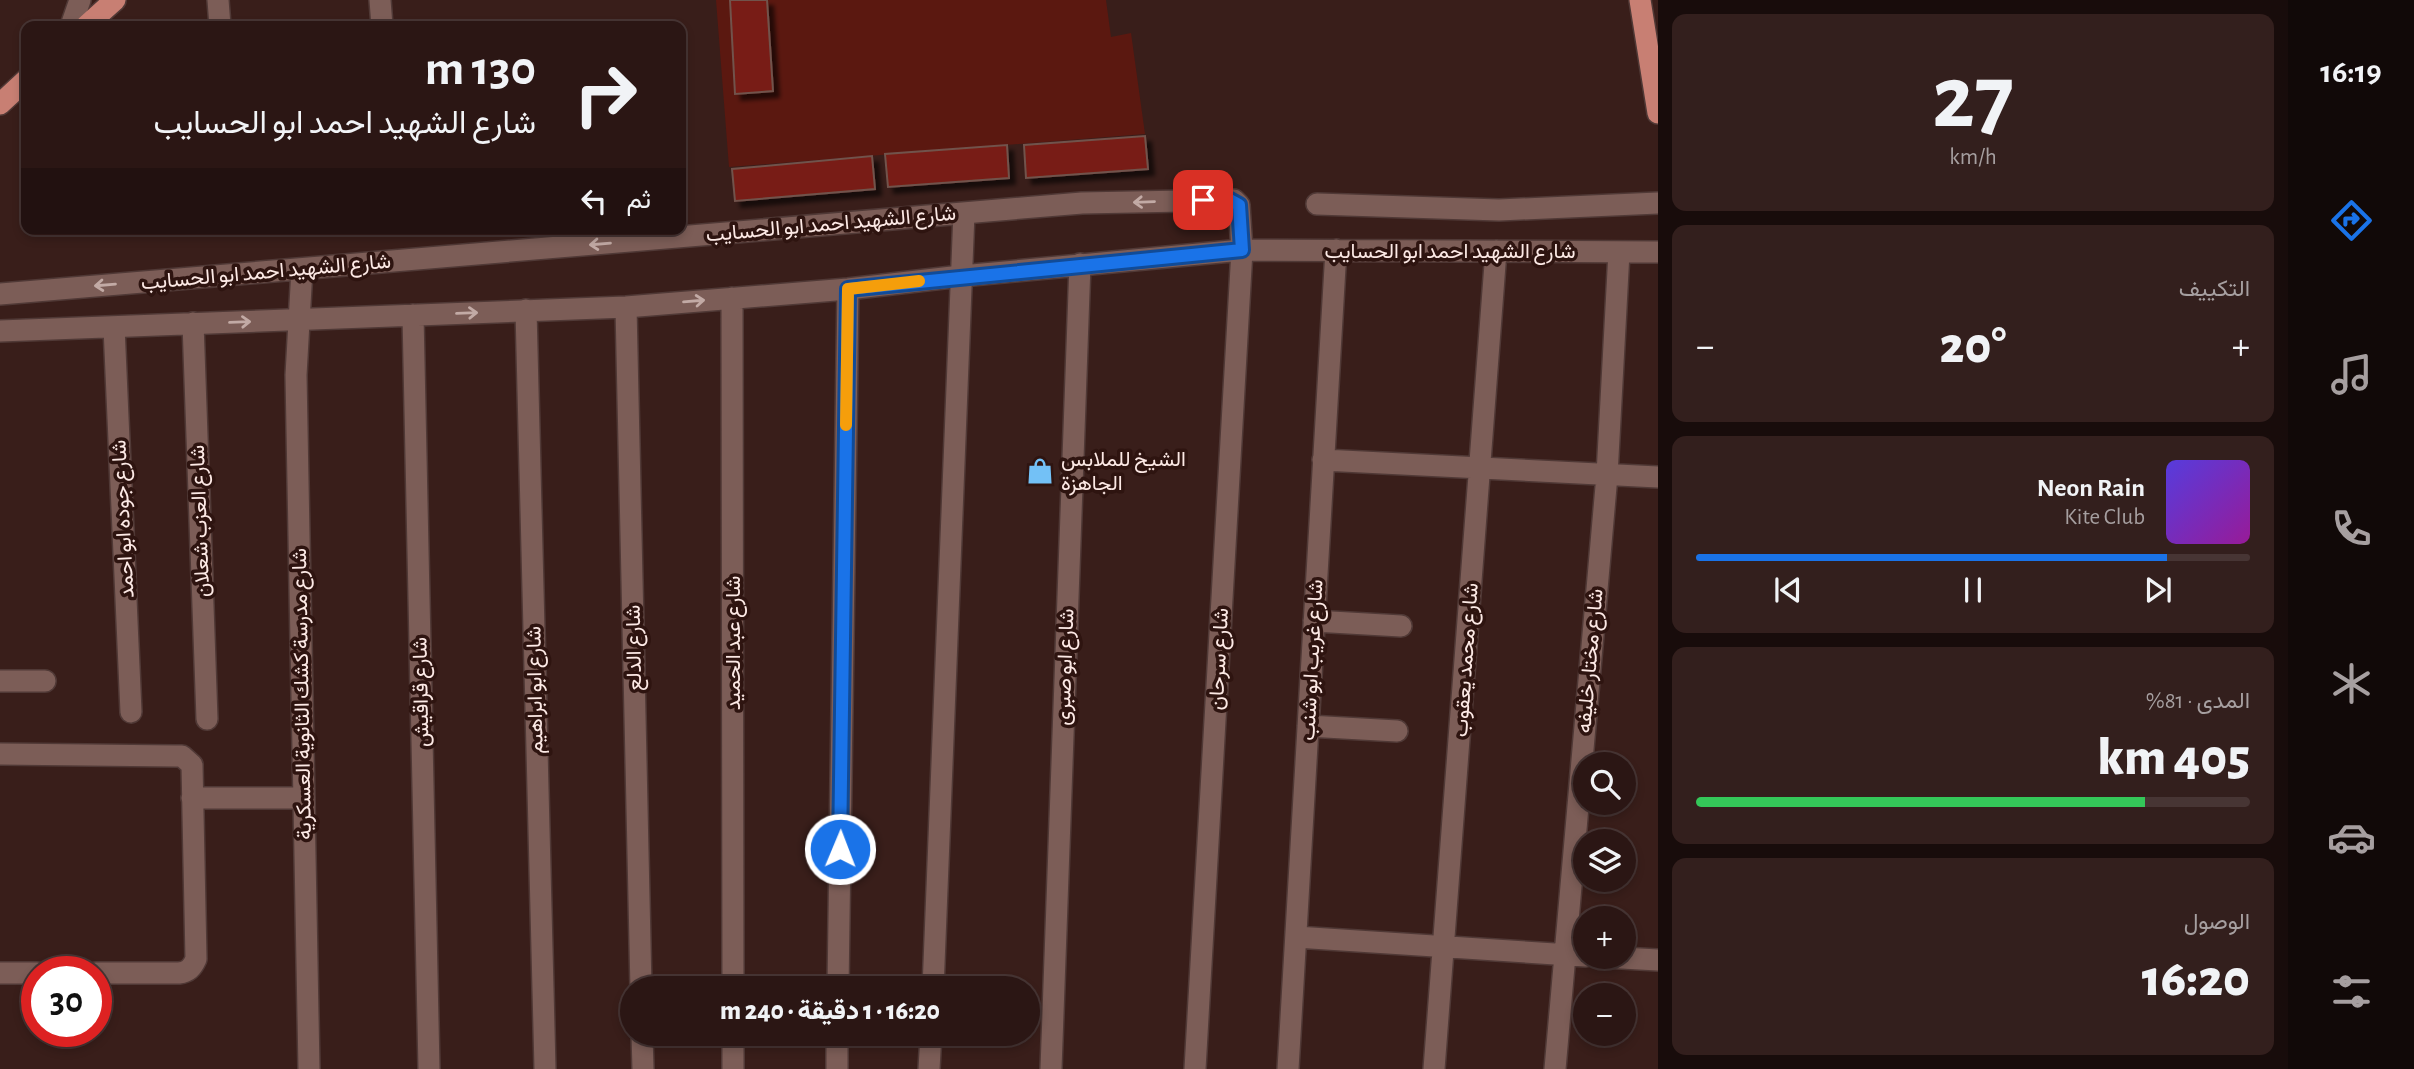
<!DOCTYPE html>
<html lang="ar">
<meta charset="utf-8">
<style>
body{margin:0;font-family:"Alegreya Sans",Vazirmatn,sans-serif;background:#331f1d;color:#f1f3f6;direction:rtl;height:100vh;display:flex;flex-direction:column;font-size:26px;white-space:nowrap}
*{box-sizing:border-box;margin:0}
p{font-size:23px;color:#a69fa0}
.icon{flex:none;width:38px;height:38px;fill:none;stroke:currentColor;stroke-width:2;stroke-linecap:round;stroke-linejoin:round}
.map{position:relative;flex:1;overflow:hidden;direction:ltr}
.sheet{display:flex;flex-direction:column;gap:14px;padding:14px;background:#180c0b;width:630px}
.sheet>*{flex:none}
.banner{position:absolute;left:21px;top:21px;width:665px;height:214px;border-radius:14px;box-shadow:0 4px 10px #0003,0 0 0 2px #473534;direction:rtl;background:#2b1614;color:#f1f3f6;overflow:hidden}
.fabs{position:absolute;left:1573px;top:752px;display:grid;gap:14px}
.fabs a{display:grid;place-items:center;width:63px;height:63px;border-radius:50%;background:#2b1614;box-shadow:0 4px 10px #0003,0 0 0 2px #473534;font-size:35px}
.speed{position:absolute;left:21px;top:956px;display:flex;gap:14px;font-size:35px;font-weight:700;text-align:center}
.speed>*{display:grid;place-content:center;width:91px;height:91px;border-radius:50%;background:#2b1614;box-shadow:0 4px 10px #0003,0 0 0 2px #473534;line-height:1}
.speed .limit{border:10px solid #d22;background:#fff;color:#111}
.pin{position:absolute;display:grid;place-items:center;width:60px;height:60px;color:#fff;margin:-30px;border-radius:14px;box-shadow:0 4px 10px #0006}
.me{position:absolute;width:77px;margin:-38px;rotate:1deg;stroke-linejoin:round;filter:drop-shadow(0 0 5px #0008)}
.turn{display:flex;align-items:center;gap:24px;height:147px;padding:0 35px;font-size:32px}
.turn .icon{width:91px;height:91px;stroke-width:2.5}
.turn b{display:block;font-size:49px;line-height:60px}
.then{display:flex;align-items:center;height:66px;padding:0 35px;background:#0003;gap:14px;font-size:26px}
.big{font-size:52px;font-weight:800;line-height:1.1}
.sheet .widget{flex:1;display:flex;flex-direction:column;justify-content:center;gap:10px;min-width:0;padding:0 24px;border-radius:14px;background:#331f1d}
.sheet .dial{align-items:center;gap:0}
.dial b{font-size:91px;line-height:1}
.song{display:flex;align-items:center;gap:21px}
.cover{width:84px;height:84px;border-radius:10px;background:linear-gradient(135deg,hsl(250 70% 55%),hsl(300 70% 35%))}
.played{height:7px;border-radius:4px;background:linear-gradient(90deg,#1a73e8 85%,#473534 85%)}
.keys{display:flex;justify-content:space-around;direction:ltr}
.heat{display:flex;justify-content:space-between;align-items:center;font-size:38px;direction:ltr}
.charge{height:10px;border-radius:5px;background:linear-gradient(90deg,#34c759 81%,#473534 0)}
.trip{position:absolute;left:620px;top:976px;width:420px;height:70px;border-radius:35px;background:#2b1614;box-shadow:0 4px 10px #0003,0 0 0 2px #473534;font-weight:800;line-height:70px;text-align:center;direction:rtl}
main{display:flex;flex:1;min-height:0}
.tab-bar{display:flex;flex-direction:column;width:126px;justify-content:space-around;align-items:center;background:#110908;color:#a69fa0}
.tab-bar .icon{width:49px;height:49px}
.tab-bar .active{color:#1a73e8}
.tab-bar b{font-size:32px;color:#f1f3f6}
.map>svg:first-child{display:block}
.green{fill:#5b1810}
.building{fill:#781d13;stroke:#71524c;stroke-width:2;filter:url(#shadow)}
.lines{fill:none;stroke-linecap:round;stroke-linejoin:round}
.minor-casing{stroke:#503936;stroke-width:24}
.major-casing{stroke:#503936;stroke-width:24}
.minor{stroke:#7c5d57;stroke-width:21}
.major{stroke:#c87f73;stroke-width:21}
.oneway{stroke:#c2aaa5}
.route-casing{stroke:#114b97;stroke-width:18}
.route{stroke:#1a73e8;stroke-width:12}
.slow{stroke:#f59e0b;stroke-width:12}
.labels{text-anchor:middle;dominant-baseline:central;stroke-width:7;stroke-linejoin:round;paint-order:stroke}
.street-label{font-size:21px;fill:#fce9e5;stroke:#2e1410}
.poi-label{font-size:21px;fill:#fce9e5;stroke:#2e1410;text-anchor:start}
</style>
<main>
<nav class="tab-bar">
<b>16:19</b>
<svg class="icon active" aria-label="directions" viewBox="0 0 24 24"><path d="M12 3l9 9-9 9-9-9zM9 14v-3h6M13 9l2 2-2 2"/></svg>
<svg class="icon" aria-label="music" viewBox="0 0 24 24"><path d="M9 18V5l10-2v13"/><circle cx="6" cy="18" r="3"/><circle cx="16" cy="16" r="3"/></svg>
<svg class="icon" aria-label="phone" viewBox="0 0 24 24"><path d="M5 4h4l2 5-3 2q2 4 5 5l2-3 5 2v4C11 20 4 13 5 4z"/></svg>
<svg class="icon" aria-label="climate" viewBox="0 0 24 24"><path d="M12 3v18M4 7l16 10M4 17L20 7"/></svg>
<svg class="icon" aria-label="car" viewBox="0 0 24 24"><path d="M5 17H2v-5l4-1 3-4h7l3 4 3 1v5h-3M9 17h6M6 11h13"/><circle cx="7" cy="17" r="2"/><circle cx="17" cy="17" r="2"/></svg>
<svg class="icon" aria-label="filters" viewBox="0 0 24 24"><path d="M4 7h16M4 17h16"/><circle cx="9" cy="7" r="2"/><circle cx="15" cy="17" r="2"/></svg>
</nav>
<section class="sheet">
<div class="widget dial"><b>27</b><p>km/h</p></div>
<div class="widget"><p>التكييف</p>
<div class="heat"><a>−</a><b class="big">20°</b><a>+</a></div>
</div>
<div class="widget">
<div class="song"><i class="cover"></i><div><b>Neon Rain</b><p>Kite Club</p></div></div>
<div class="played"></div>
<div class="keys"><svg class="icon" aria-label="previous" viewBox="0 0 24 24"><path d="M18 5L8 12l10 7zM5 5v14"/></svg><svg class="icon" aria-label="pause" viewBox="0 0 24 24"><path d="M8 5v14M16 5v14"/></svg><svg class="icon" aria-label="next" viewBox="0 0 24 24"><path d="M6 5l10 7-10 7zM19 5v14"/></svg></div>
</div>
<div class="widget"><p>المدى · 81%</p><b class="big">405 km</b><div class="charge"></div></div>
<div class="widget"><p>الوصول</p><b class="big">16:20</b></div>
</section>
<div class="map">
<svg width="1658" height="1069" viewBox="0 0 1658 1069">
<defs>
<filter id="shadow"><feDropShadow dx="6" dy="6" stdDeviation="2" flood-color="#0009"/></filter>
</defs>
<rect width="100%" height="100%" fill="#391e1a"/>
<path class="green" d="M716 0H1106L1111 37 1131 33 1145 134 729 167Z"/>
<path class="building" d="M730 0H767L773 91 735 94Z
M1145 136 1148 169 1026 178 1024 145Z
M1007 145 1009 178 888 187 885 154Z
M872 156 875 189 735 201 732 169Z"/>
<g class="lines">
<g class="minor-casing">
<path id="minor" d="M218 0 220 26
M380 0 382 26
M71 26 80 0
M1317 204 1499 210 1658 203
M302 269 296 375 309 1069
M0 294 1082 203 1234 200 1239 205 1242 250 1195 1069
M732 298 733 989
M626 307 641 989
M526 310 545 1069
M413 315 429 1069
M193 323 207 719
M114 327 131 712
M0 331 626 307 848 289 961 276 1242 250 1658 252
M1323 460 1658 477
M1314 621 1401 626
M0 681H45
M1308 726 1397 731
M0 754 176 756H182L192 765 196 959C192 968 188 972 179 973H96
M192 798H304
M1296 937 1586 956
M1604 957 1658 960
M0 973H37
M838 989 848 289
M933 989 964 213
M642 1034 643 1069
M733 1034V1069
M837 1069V1034
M929 1069 931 1034
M1051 1069 1080 264
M1288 1069 1336 250
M1434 1069 1496 251
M1555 1069 1607 475 1619 252"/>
</g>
<g class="major-casing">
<path id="major" d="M1640 0 1658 113
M86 26 115 0
M0 104 26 80"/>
</g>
<use href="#minor" class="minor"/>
<use href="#major" class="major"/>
</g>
<defs><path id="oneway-shaft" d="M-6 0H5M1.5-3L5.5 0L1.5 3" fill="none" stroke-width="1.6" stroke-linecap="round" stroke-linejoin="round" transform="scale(1.75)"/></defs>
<g class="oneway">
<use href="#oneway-shaft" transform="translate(1144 202) rotate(178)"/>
<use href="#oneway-shaft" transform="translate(600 244) rotate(175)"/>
<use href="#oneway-shaft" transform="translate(105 285) rotate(175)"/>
<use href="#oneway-shaft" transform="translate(694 301) rotate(-5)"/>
<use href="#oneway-shaft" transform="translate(467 313) rotate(-2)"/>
<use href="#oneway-shaft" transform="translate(240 322) rotate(-2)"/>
</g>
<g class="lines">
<g class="route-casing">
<path id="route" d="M840 849 848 289 1242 250 1239 205 1228 199 1203 200"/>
</g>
<use href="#route" class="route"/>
<path class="slow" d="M846 425 848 289 919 281"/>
</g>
<defs>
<g id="shop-bare" transform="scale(2.1)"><path d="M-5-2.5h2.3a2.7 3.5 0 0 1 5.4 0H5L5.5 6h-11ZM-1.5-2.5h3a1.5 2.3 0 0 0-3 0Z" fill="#73c1f6" stroke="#2e1410" stroke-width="2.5" paint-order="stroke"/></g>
</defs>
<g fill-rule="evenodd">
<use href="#shop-bare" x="1040" y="471"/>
</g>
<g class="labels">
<g class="street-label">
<text transform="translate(831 224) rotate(-5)">شارع الشهيد احمد ابو الحسايب</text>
<text x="1450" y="251">شارع الشهيد احمد ابو الحسايب</text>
<text transform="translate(266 272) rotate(-5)">شارع الشهيد احمد ابو الحسايب</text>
<text transform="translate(123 519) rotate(-93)">شارع جوده ابو احمد</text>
<text transform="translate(200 521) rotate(-92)">شارع العزب شعلان</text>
<text transform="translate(733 643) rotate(-90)">شارع عبد الحميد</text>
<text transform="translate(634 648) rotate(-91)">شارع الدلع</text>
<text transform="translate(1219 659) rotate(-87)">شارع سرحان</text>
<text transform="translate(1312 660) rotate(-87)">شارع غريب ابو شنب</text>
<text transform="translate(1466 660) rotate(-86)">شارع محمد يعقوب</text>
<text transform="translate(1590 661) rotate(-85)">شارع مختار خليفه</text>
<text transform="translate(1065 667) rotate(-88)">شارع ابو صبرى</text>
<text transform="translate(535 690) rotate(-91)">شارع ابو ابراهيم</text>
<text transform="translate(421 692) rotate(-91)">شارع قراقيش</text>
<text transform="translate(302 694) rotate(-91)">شارع مدرسة كشك الثانوية العسكرية</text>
</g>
<g class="poi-label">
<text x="1061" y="459">الشيخ للملابس<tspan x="1061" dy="24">الجاهزة</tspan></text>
</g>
</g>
</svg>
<div class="fabs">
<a><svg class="icon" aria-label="search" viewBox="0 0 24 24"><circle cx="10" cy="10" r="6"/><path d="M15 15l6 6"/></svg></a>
<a><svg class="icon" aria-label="layers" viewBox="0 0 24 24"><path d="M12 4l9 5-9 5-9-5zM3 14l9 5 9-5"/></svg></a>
<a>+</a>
<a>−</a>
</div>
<div class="speed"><div class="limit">30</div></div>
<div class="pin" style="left:1203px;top:200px;background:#d93025"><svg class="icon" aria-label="arrive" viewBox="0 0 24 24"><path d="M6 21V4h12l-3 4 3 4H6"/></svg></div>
<svg class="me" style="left:840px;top:849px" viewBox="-20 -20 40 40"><circle r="17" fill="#1a73e8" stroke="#fff" stroke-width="3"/><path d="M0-11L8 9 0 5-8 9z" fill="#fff"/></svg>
<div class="trip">16:20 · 1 دقيقة · 240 m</div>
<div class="banner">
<div class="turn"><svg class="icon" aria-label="right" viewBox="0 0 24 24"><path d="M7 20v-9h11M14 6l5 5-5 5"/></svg><div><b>130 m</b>شارع الشهيد احمد ابو الحسايب</div></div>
<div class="then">ثم<svg class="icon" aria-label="left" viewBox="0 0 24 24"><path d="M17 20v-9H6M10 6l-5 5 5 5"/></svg></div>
</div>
</div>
</main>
